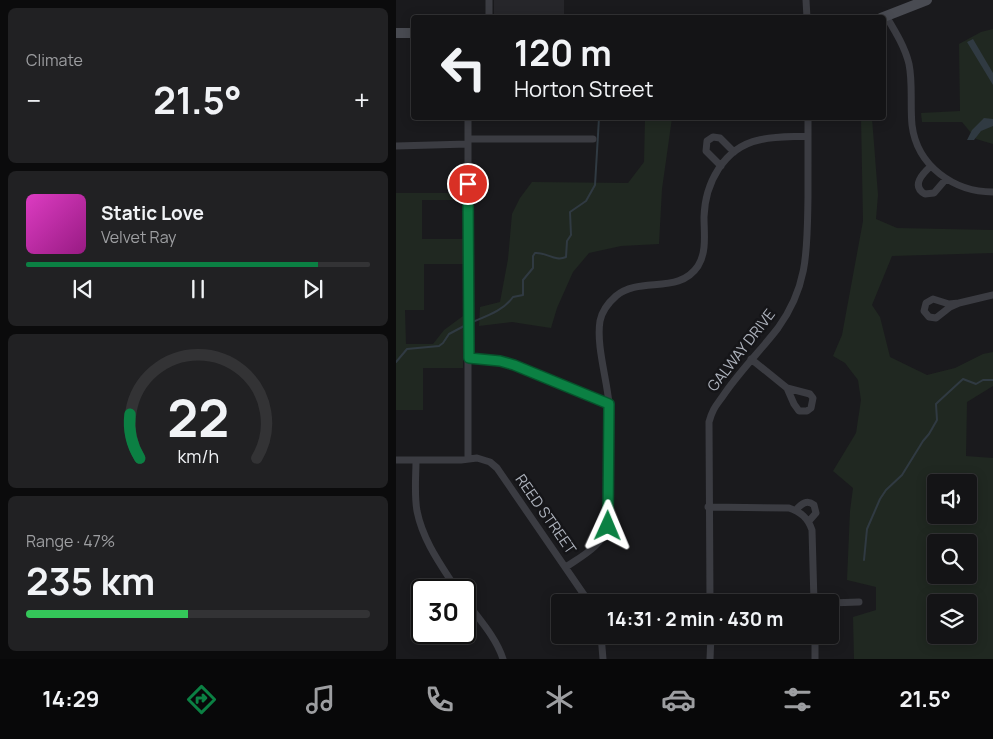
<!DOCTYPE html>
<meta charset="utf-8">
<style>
body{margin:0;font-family:Manrope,sans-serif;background:#212123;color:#f1f3f6;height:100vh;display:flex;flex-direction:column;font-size:19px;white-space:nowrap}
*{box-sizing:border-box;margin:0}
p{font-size:16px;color:#9d9ea1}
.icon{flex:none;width:28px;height:28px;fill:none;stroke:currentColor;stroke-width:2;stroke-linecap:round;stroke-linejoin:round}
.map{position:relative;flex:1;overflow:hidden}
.panel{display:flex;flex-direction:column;gap:8px;padding:8px;background:#0b0b0c;width:396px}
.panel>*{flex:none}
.top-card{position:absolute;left:15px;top:15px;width:475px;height:105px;border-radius:5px;box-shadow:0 2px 12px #0003,0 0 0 1px #333335;background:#141416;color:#f1f3f6;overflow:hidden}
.fabs{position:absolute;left:531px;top:474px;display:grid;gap:10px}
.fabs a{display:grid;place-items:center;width:50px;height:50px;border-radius:5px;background:#141416;box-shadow:0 2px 12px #0003,0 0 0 1px #333335;font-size:25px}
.speed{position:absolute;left:15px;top:579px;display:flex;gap:10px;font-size:25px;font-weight:700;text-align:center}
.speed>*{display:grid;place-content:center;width:65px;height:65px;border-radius:50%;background:#141416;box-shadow:0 2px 12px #0003,0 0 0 1px #333335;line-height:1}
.speed .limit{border:2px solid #111;border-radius:8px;background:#fff;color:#111}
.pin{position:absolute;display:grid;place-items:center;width:42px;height:42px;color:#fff;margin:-21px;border:2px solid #fff;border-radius:50%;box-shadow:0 1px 5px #0007}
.me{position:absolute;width:55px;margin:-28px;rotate:1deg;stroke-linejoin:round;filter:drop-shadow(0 0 4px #0008)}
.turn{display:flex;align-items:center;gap:18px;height:105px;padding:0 20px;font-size:22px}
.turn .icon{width:65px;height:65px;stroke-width:2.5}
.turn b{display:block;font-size:35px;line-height:42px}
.big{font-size:38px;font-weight:700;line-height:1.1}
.panel .tile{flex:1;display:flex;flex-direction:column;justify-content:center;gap:8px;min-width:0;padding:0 18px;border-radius:8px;background:#212123}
.panel .dial{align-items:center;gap:0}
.dial svg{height:130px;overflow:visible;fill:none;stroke:#333335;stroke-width:7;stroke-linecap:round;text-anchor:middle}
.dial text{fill:#f1f3f6;stroke:none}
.song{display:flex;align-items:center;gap:15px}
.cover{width:60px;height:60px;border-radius:8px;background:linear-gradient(135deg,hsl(310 70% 55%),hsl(310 70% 35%))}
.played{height:5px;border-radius:2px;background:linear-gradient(90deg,#0b8043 85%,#333335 85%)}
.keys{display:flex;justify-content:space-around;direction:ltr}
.heat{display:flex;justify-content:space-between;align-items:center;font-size:28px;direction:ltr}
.charge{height:8px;border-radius:4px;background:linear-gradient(90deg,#34c759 47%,#333335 0)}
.trip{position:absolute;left:155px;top:594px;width:288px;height:50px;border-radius:5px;background:#141416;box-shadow:0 2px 12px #0003,0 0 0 1px #333335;font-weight:700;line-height:50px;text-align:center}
.menu{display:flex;height:80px;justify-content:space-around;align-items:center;background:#080809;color:#9d9ea1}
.menu .icon{width:35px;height:35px}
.menu .current{color:#0b8043}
.menu b{font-size:22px;color:#f1f3f6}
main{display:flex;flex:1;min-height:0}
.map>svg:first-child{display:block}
.built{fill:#26262a}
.green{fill:#202821;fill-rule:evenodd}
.water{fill:#303a42}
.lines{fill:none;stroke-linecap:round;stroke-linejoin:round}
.stream{stroke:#303a42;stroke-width:2}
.street{stroke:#3b3c42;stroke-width:7}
.secondary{stroke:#494b52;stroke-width:10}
.route-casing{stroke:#07532c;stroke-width:12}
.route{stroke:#0b8043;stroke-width:9}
.labels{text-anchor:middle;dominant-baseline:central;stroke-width:5;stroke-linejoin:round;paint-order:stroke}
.street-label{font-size:15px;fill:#adb2bc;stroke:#151518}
</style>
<main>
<section class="panel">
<div class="tile"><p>Climate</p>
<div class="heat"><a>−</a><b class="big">21.5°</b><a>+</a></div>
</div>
<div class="tile">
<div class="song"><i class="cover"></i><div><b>Static Love</b><p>Velvet Ray</p></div></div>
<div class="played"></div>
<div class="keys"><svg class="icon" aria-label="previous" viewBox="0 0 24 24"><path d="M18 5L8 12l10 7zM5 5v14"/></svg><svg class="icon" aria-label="pause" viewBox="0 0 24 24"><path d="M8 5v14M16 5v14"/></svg><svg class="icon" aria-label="next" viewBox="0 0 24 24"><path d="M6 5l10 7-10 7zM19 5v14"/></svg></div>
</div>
<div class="tile dial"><svg viewBox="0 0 100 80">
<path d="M14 69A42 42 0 1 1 86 69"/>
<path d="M14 69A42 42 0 0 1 8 42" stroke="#0b8043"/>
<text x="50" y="56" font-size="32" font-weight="700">22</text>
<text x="50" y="72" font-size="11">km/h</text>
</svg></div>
<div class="tile"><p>Range · 47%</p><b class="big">235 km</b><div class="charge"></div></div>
</section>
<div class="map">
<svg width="597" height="659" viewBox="0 0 597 659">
<rect width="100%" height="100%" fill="#1a1a1d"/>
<path class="built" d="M98 0H168V17H98Z"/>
<path class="green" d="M597 29V144L580 139 566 122H526L525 113 564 111 563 44 585 32Z
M249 118H276L266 189 263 244 225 246 193 253 177 272 161 308 155 328 116 322 83 326 84 307 104 302 112 259 116 214 124 198 136 182 232 183 248 162Z
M465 118H476L482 195 480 219 501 228 597 230V253L496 256 476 305 484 317 494 357 531 375 559 368 587 354 597 352V386L571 402 570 456 597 458V659H458L457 617 480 610V587L451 580 454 511 457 488 437 471 460 433 465 400 462 380 449 363 437 356 446 335 467 221ZM540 482H572V515H540ZM540 542H572V575H540ZM540 602H572V635H540Z
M0 193H60V200H26V239H68V264H28V310H9L10 344H37L48 330 67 316V368H27V410H0Z"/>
<path class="water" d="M577 39 597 73V85L571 42Z
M588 118 597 119V126L585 131 578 140H571L576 130Z"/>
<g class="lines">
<path class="stream" d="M74 323C90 316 107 311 117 297L127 295V280L137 268V256L139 253C151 252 159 262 170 257L171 241 175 235 174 212 190 201 199 185 203 118
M0 362 11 349 43 346 47 343 53 334 70 325
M468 560 471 529 484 499 490 490 506 475 527 441 533 434 541 420 540 404 542 402 567 379 580 384 587 380H597"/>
<path class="street" d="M93 0V18
M410 0 411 18
M490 16C499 31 509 47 513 64 517 84 514 105 516 125 521 166 558 192 597 192
M72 118V459
M72 139H197
M0 146 72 144
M325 166 310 151 311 141 317 137 324 138 338 152
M535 166C526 174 515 186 529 194L538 193 550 179
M563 303 553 304 537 299 530 303 528 311 533 317 540 318 554 307 563 303 597 295
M73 358 104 361 118 365 213 405
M355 359 391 388 398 404 403 411H411L415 408 417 398 414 394 391 388
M0 460H65L81 458 94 462 101 468 193 602
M20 460C20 476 18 494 21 511 27 541 45 565 61 590
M312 507 393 508C405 512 412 518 416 530L418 602
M400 510C405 504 411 499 418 505L420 513 413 521
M170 567C186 556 206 546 212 526 213 485 215 445 213 404 211 379 200 345 204 321 206 311 212 303 220 296 244 276 283 295 302 266 311 252 308 233 308 217 309 184 327 148 363 140 379 136 396 137 412 136
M69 600C82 618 100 637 107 659
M314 602 313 422C317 407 321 405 329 393 345 370 365 350 382 328 413 285 411 248 412 197 412 171 412 144 412 118
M434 603 463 602
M205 635 207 659
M419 635V659
M314 659 315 635"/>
<path class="secondary" d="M485 18 531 0
M0 33H18"/>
</g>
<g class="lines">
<g class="route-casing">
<path id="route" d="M72 184 73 358 104 361 118 365 213 404 212 526"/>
</g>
<use href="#route" class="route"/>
</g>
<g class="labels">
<g class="street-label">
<text transform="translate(345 350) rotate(-52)">GALWAY DRIVE</text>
<text transform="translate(150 514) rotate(55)">REED STREET</text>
</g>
</g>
</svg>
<div class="fabs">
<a><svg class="icon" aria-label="sound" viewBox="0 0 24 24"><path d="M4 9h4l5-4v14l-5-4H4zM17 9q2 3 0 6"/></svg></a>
<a><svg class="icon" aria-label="search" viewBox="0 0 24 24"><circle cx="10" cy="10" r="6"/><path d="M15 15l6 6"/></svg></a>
<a><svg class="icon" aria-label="layers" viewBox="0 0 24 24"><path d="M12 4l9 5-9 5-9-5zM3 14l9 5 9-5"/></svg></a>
</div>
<div class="speed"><div class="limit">30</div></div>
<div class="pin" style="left:72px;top:184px;background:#d93025"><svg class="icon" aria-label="arrive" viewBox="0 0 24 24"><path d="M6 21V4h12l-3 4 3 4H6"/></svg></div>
<svg class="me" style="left:212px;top:526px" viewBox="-20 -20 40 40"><path d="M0-17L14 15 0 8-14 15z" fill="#0b8043" stroke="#fff" stroke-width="4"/></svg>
<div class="trip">14:31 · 2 min · 430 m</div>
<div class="top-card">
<div class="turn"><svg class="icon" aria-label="left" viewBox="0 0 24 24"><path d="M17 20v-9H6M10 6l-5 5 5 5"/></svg><div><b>120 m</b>Horton Street</div></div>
</div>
</div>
</main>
<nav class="menu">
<b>14:29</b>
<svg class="icon current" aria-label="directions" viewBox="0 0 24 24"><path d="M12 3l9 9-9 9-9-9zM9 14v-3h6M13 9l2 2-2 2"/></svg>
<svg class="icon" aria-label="music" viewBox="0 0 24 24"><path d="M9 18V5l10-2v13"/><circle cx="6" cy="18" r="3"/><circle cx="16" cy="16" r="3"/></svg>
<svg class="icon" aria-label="phone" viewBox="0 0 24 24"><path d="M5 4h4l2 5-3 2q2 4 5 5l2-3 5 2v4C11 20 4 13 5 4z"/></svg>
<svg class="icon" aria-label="climate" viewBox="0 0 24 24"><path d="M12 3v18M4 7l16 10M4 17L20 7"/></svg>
<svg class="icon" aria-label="car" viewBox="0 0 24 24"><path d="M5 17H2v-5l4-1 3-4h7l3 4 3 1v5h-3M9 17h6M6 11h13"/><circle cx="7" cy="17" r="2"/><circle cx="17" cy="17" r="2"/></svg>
<svg class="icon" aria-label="filters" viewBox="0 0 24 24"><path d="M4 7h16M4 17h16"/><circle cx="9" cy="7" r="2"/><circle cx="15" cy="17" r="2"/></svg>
<b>21.5°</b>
</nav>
